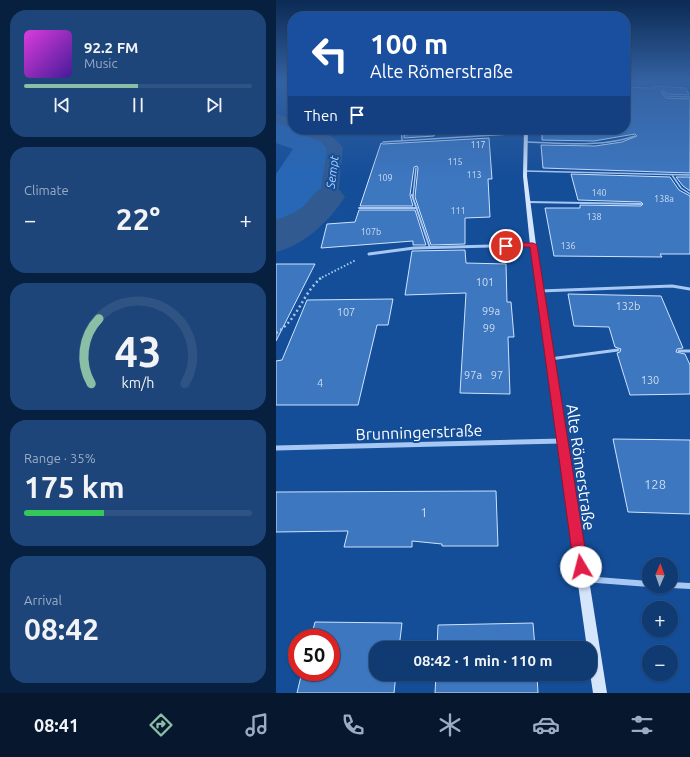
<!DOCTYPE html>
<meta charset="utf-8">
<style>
body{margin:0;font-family:Ubuntu,sans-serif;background:#1d457a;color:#f1f3f6;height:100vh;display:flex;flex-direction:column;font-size:15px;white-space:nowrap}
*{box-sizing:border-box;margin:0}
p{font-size:13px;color:#9badc4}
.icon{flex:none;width:22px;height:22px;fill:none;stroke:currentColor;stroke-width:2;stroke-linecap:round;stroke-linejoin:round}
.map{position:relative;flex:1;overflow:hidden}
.drawer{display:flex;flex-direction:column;gap:10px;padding:10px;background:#08203f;width:276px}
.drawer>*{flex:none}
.hud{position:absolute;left:12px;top:12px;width:342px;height:122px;border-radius:16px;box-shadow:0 1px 3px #0004,0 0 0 1px #2f5484;background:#1a4fa0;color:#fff;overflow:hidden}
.needle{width:26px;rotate:2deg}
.fabs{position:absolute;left:366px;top:557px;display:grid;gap:8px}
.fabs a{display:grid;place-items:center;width:36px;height:36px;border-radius:50%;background:#0f3a72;box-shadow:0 1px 3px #0004,0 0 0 1px #2f5484;font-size:20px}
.speed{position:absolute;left:12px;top:629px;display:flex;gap:8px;font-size:20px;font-weight:700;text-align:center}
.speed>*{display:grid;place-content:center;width:52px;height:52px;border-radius:50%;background:#0f3a72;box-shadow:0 1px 3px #0004,0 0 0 1px #2f5484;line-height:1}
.speed .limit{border:6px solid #d22;background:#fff;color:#111}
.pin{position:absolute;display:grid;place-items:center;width:34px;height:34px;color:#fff;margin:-17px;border:2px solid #fff;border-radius:50%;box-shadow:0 1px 4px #0007}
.me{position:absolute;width:44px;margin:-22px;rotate:352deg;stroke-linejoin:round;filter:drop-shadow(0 0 3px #0008)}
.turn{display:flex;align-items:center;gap:14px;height:84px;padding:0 16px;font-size:18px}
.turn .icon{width:52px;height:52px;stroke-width:2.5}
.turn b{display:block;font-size:28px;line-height:34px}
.then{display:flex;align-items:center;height:38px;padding:0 16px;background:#0003;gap:8px;font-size:15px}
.big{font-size:30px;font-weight:700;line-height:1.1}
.drawer .tile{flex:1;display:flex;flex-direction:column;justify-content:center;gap:6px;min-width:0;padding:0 14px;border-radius:16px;background:#1d457a}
.drawer .dial{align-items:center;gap:0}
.dial svg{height:104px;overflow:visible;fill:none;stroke:#2f5484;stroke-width:7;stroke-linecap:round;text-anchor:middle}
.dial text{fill:#f1f3f6;stroke:none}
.song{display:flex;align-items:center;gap:12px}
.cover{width:48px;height:48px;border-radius:6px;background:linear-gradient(135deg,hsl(300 70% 55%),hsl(260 70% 35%))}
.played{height:4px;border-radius:2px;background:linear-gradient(90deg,#8abfa5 50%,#2f5484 50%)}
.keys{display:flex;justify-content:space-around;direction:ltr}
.heat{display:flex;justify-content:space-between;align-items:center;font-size:22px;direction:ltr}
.charge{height:6px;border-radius:3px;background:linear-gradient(90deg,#34c759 35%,#2f5484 0)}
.trip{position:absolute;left:93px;top:641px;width:228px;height:40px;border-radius:16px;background:#0f3a72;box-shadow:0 1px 3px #0004,0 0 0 1px #2f5484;font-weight:700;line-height:40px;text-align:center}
.dock{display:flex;height:64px;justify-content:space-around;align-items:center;background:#06172e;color:#9badc4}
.dock .icon{width:28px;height:28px}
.dock .current{color:#8abfa5}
.dock b{font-size:18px;color:#f1f3f6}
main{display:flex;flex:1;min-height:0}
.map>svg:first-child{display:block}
.green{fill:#2767b6}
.water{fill:#315a91;stroke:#98c3f6}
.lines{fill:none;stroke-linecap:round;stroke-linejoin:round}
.canal{fill:#315a91;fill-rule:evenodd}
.river{fill:#315a91;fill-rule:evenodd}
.building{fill:#3d77c0;stroke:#cee3fd}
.path-far1{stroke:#a6c8f3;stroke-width:2;stroke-dasharray:1.5 2;stroke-linecap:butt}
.path{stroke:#a6c8f3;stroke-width:2.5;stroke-dasharray:2 3;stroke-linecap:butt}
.lane-far2{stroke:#a6c8f3;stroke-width:1.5}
.lane-far1{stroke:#a6c8f3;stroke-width:2}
.lane{stroke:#a6c8f3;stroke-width:3}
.street-far2{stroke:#a6c8f3;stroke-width:3}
.street-far1{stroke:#a6c8f3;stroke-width:5}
.street{stroke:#a6c8f3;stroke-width:6}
.secondary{fill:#d5e6fc;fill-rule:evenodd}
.route{fill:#e11d48;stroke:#92132f}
.labels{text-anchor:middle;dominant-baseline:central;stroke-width:4;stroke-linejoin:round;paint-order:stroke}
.far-number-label{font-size:9px;fill:#ceddef}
.number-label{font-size:11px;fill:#ceddef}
.far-water-label{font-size:12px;font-style:italic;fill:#b2d2f9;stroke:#144d98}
.near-number-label{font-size:13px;fill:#ceddef}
.near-street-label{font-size:16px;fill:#fff;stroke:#144d98}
</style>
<main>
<section class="drawer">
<div class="tile">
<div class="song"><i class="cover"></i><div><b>92.2 FM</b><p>Music</p></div></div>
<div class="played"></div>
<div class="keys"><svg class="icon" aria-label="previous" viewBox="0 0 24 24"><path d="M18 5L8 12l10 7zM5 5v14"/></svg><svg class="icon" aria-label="pause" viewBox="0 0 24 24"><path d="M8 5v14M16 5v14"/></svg><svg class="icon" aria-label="next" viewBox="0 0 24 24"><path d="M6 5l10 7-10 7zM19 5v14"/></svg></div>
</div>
<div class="tile"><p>Climate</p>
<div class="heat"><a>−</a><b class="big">22°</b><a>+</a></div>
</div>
<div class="tile dial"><svg viewBox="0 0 100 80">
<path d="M14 69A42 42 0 1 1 86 69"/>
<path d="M14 69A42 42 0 0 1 20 19" stroke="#8abfa5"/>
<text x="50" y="56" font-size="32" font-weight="700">43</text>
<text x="50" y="72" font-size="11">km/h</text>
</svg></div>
<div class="tile"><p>Range · 35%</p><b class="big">175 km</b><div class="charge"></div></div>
<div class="tile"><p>Arrival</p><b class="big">08:42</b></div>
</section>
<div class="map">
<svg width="414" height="693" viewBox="0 0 414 693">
<rect width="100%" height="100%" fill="#144d98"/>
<path class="green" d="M0 118 17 120V129H36L54 139 60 196 45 218 0 232V174L17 149 0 143Z"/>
<path class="water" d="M34 218 30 228 0 250V233Z"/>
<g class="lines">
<path class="canal" d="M0 114 17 119V128L0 123Z
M20 129C39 129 55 131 67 148L62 197 34 220 0 234V220L20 212 44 195 51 149 45 142 22 132Z"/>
<path class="river" d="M53 187 64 190 69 197C53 221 29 245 0 252V225L27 207 42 190Z"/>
</g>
<path class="building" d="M378 86 410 88 413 95 392 94 387 90 385 92 390 98 414 99V173L267 168 265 145 319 146 346 142 361 136 359 134 318 141 266 140V129H349V87L374 88H378Z
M139 129H159L158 136 128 138V135L138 134Z
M213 138 216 179H212L214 217 189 218V244L155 245 139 197 142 168 141 166 138 167 134 195 137 206H84L105 143 107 144Z
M295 174 394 177 403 190 414 196V254H384L386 257 278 256 269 208H304V205L365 206 367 204 365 202 302 200Z
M400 177H414V191L407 186Z
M83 210H139L150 245H137V241L45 248 51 224 79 222Z
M189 250 190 263 230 264 231 302H235L238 337H232L234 394 184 393 190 293 129 295 136 251Z
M0 264H39L0 341Z
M292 294 385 296 407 348 401 349 400 352 409 354 414 365V394L354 395 341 353 344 352 345 349 339 347 333 327 298 326Z
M117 299 112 325H101L82 405H0V361L6 360 31 300Z
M337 439 414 440V514L352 512Z
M220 491 222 546H166V544L136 541V547H68L72 531 0 532V492Z
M39 622 126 623 123 648H100V674H120L118 693H21L26 672H55V638H35Z
M257 623 259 648H161L162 625Z
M160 674H261L262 693H159Z"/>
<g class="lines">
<path class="path-far1" d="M43 279 80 260"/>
<path class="path" d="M0 333C22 320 26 294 45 278"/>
<path class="lane-far2" d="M387 92 391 96 414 97
M125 129 126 140
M107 142 249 133
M249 142C285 143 324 148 359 136
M249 171 414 175
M396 175 405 188 414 194
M137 196 140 168"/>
<path class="lane-far1" d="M136 195 154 248
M252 202 365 204
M83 208H141"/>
<path class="lane" d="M264 291 396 286 414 289
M403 351H414
M274 359 342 350"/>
<path class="street-far2" d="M93 254 138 248 257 245"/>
<path class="street-far1" d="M0 448 286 441"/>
<path class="street" d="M308 579 373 584
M395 585 414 586"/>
<path class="secondary" d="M248 129H252L251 176 260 245 331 693H317L314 673V648H311L254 245 247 176Z"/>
</g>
<linearGradient id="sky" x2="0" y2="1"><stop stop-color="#0b2a54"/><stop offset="0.46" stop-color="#3462a2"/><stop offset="1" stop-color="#3462a2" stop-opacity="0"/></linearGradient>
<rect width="414" height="178" fill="url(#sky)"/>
<path class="route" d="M230 243H257L261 245 312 567 310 572 305 574 300 572 298 567 254 247H227V244Z"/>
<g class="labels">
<g class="far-number-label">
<text x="202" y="145">117</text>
<text x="179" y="162">115</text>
<text x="198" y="175">113</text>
<text x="109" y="178">109</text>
<text x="323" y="193">140</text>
<text x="388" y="199">138a</text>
<text x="182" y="211">111</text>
<text x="318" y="217">138</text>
<text x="95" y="232">107b</text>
<text x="292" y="246">136</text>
</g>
<g class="number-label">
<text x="209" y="282">101</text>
<text x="352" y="306">132b</text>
<text x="215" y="311">99a</text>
<text x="70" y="312">107</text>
<text x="213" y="328">99</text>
<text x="197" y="375">97a</text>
<text x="221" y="375">97</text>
<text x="374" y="380">130</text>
<text x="44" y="383">4</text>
</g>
<g class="far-water-label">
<text transform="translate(56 172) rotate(-83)">Sempt</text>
</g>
<g class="near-number-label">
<text x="379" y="484">128</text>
<text x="148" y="512">1</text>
</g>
<g class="near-street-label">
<text transform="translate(143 432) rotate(-2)">Brunningerstraße</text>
<text transform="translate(305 467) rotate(82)">Alte Römerstraße</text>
</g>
</g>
</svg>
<div class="fabs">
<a><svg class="needle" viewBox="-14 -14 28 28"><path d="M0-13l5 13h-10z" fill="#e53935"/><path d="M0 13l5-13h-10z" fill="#9badc4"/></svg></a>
<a>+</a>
<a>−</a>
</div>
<div class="speed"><div class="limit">50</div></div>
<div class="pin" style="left:230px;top:246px;background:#d93025"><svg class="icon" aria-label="arrive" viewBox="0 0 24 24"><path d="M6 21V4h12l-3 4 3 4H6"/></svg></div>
<svg class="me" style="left:305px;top:567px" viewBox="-20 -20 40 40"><circle r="19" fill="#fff"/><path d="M0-13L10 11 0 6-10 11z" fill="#e11d48"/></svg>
<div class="trip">08:42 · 1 min · 110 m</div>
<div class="hud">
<div class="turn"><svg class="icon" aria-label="left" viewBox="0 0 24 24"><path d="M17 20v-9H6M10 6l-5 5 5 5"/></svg><div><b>100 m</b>Alte Römerstraße</div></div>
<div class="then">Then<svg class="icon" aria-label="arrive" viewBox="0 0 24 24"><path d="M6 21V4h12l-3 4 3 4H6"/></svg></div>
</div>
</div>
</main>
<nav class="dock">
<b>08:41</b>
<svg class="icon current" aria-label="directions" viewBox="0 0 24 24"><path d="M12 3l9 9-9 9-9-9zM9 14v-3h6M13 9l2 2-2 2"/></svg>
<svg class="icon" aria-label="music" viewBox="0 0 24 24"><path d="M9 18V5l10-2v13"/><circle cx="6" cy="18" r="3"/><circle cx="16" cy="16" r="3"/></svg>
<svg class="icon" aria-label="phone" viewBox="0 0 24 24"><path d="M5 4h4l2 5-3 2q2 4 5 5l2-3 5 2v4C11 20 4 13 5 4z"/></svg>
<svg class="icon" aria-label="climate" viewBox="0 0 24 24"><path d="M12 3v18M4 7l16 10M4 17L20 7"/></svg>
<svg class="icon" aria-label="car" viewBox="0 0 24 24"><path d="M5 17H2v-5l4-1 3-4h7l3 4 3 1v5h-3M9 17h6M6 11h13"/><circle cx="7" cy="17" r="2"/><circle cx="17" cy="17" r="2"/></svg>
<svg class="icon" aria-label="filters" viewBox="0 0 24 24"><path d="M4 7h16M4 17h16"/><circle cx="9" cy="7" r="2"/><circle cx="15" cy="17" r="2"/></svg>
</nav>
